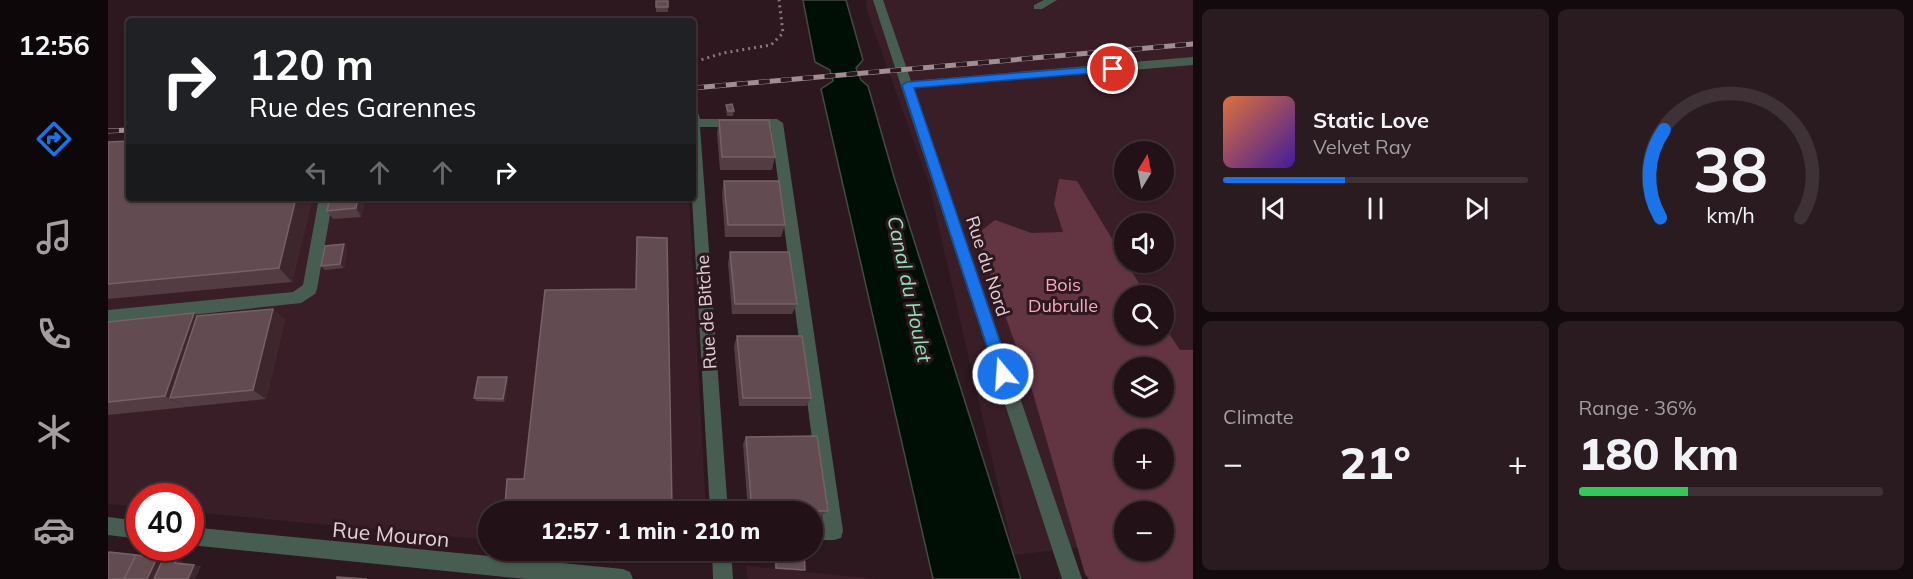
<!DOCTYPE html>
<meta charset="utf-8">
<style>
body{margin:0;font-family:Mulish,sans-serif;background:#2a1b20;color:#f1f3f6;height:100vh;display:flex;flex-direction:column;font-size:22px;white-space:nowrap}
*{box-sizing:border-box;margin:0}
p{font-size:20px;color:#a29ea1}
.icon{flex:none;width:33px;height:33px;fill:none;stroke:currentColor;stroke-width:2;stroke-linecap:round;stroke-linejoin:round}
.map{position:relative;flex:1;overflow:hidden}
.details{display:flex;flex-direction:column;gap:9px;padding:9px;background:#130a0d;width:720px}
.details>*{flex:none}
.top-card{position:absolute;left:18px;top:18px;width:570px;height:183px;border-radius:6px;box-shadow:0 2px 4px #0004,0 0 0 2px #3f3236;background:#202124;color:#fff;overflow:hidden}
.needle{width:39px;rotate:10deg}
.tools{position:absolute;left:1006px;top:141px;display:grid;gap:12px}
.tools a{display:grid;place-items:center;width:60px;height:60px;border-radius:50%;background:#221217;box-shadow:0 2px 4px #0004,0 0 0 2px #3f3236;font-size:30px}
.speed{position:absolute;left:18px;top:483px;display:flex;gap:12px;font-size:30px;font-weight:700;text-align:center}
.speed>*{display:grid;place-content:center;width:78px;height:78px;border-radius:50%;background:#221217;box-shadow:0 2px 4px #0004,0 0 0 2px #3f3236;line-height:1}
.speed .limit{border:9px solid #d22;background:#fff;color:#111}
.pin{position:absolute;display:grid;place-items:center;width:51px;height:51px;color:#fff;margin:-26px;border:3px solid #fff;border-radius:50%;box-shadow:0 2px 6px #0007}
.me{position:absolute;width:66px;margin:-33px;rotate:342deg;stroke-linejoin:round;filter:drop-shadow(0 0 4px #0008)}
.turn{display:flex;align-items:center;gap:21px;height:126px;padding:0 24px;font-size:27px}
.turn .icon{width:78px;height:78px;stroke-width:2.5}
.turn b{display:block;font-size:42px;line-height:51px}
.lanes{display:flex;align-items:center;height:57px;padding:0 24px;background:#0003;justify-content:center;gap:30px;direction:ltr}
.lanes .off{opacity:.35}
.big{font-size:45px;font-weight:800;line-height:1.1}
.details .card{flex:1;display:flex;flex-direction:column;justify-content:center;gap:9px;min-width:0;padding:0 21px;border-radius:9px;background:#2a1b20}
.details .dial{align-items:center;gap:0}
.dial svg{height:156px;overflow:visible;fill:none;stroke:#3f3236;stroke-width:7;stroke-linecap:round;text-anchor:middle}
.dial text{fill:#f1f3f6;stroke:none}
.song{display:flex;align-items:center;gap:18px}
.cover{width:72px;height:72px;border-radius:9px;background:linear-gradient(135deg,hsl(20 70% 55%),hsl(260 70% 35%))}
.played{height:6px;border-radius:3px;background:linear-gradient(90deg,#1a73e8 40%,#3f3236 40%)}
.keys{display:flex;justify-content:space-around;direction:ltr}
.heat{display:flex;justify-content:space-between;align-items:center;font-size:33px;direction:ltr}
.charge{height:9px;border-radius:4px;background:linear-gradient(90deg,#34c759 36%,#3f3236 0)}
.details .tiles{flex:1;display:grid;gap:9px;grid-template-columns:repeat(2,1fr)}
.trip{position:absolute;left:370px;top:501px;width:345px;height:60px;border-radius:30px;background:#221217;box-shadow:0 2px 4px #0004,0 0 0 2px #3f3236;font-weight:800;line-height:60px;text-align:center}
main{display:flex;flex:1;min-height:0}
.dock{display:flex;flex-direction:column;width:108px;justify-content:space-around;align-items:center;background:#0e0709;color:#a29ea1}
.dock .icon{width:42px;height:42px}
.dock .current{color:#1a73e8}
.dock b{font-size:27px;color:#f1f3f6}
.map>svg:first-child{display:block}
.built{fill:#3a1e27;fill-rule:evenodd}
.green{fill:#633543;fill-rule:evenodd}
.water{fill:#000f05;stroke:#444a44;stroke-width:1.5}
.lines{fill:none;stroke-linecap:round;stroke-linejoin:round}
.path{stroke:#8a787d;stroke-width:3;stroke-dasharray:2 4;stroke-linecap:butt}
.minor{fill:#475d51;fill-rule:evenodd}
.rail-casing{stroke:#9f8e93;stroke-width:5}
.rail{stroke:#2d181f;stroke-width:4;stroke-dasharray:11;stroke-linecap:butt}
.wall{fill:#533c42}
.shaded-wall{fill:#3d272d}
.building{fill:#624c52;stroke:#766167;stroke-width:1.5}
.route{fill:#1a73e8;stroke:#114b97;stroke-width:1.5}
.labels{text-anchor:middle;dominant-baseline:central;stroke-width:6;stroke-linejoin:round;paint-order:stroke}
.street-label{font-size:18px;fill:#e1d2d6;stroke:#2d181f}
.park-label{font-size:18px;fill:#fba8c1;stroke:#2d181f}
.water-label{font-size:20px;font-style:italic;fill:#8fe1b6;stroke:#2d181f}
.near-street-label{font-size:21px;fill:#e1d2d6;stroke:#2d181f}
</style>
<main>
<nav class="dock">
<b>12:56</b>
<svg class="icon current" aria-label="directions" viewBox="0 0 24 24"><path d="M12 3l9 9-9 9-9-9zM9 14v-3h6M13 9l2 2-2 2"/></svg>
<svg class="icon" aria-label="music" viewBox="0 0 24 24"><path d="M9 18V5l10-2v13"/><circle cx="6" cy="18" r="3"/><circle cx="16" cy="16" r="3"/></svg>
<svg class="icon" aria-label="phone" viewBox="0 0 24 24"><path d="M5 4h4l2 5-3 2q2 4 5 5l2-3 5 2v4C11 20 4 13 5 4z"/></svg>
<svg class="icon" aria-label="climate" viewBox="0 0 24 24"><path d="M12 3v18M4 7l16 10M4 17L20 7"/></svg>
<svg class="icon" aria-label="car" viewBox="0 0 24 24"><path d="M5 17H2v-5l4-1 3-4h7l3 4 3 1v5h-3M9 17h6M6 11h13"/><circle cx="7" cy="17" r="2"/><circle cx="17" cy="17" r="2"/></svg>
</nav>
<div class="map">
<svg width="1085" height="579" viewBox="0 0 1085 579">
<rect width="100%" height="100%" fill="#2d181f"/>
<path class="built" d="M758 0H1085V534L1056 512H1017V542L906 555 821 184 759 11ZM1017 152H1056V190H1017ZM1017 224H1056V262H1017ZM1017 296H1056V334H1017ZM1017 368H1056V406H1017ZM1017 440H1056V478H1017Z
M0 146 21 198H581L598 511 381 512V540L83 512 82 496H32L31 507 0 504Z
M638 566 769 579H640Z"/>
<path class="green" d="M951 179 969 181 1038 295 1017 296V334H1056V326L1072 350H1085V579H981L977 574 925 393 868 235 887 220 923 233 955 232 946 204ZM1017 368H1056V406H1017ZM1017 440H1056V478H1017ZM1017 512H1056V550H1017Z"/>
<path class="water" d="M695 0H738L755 60 748 68 753 80 760 86 786 177 913 579H825L713 89 725 81 722 70 707 62Z"/>
<g class="lines">
<path class="path" d="M585 66 586 62 615 53 663 45 675 33 671 0"/>
<path class="minor" d="M765 0H775L803 81 1085 57V65L806 88 974 579H954Z
M936 0H949L934 9H926V5Z
M585 108 589 109 592 119H669L675 123 735 531 733 538 726 540H705V522H715L663 127H592L620 512H602L584 198Z
M211 198H225L209 289 207 294 193 303 0 324V310L185 292 195 285Z
M0 517 32 521V539L0 535Z
M82 527 515 569 522 572 525 579H418L82 545Z
M604 550H623L625 579H605Z"/>
<g class="rail-casing">
<path id="rail" d="M585 88 1085 44
M0 131 21 130"/>
</g>
<use href="#rail" class="rail"/>
</g>
<path class="wall" d="M548 1H560V12H548Z
M618 105 626 111 625 116H619L618 109Z
M611 120 667 157 664 170H612L609 133Z
M0 142 21 198H204L184 282 0 299Z
M616 181 677 225 673 237H617L614 193Z
M257 198 253 217 225 219 219 211Z
M236 244 239 249 236 268 217 270 213 266Z
M622 252 689 304 684 314H624L620 263Z
M165 309 177 320 158 399 0 415V322L90 316Z
M629 336 703 398 698 406H631L626 346Z
M399 377 400 380 397 402 368 401 366 398Z
M638 437 720 511 713 516H705V512H640L635 444Z
M397 506H564L563 512H403Z
M666 550H696L697 570 695 571 667 569Z"/>
<path class="shaded-wall" d="M188 198H204L184 282 171 268Z
M250 198H257L253 217 248 208Z
M236 244 239 249 236 268 232 264Z
M165 309 177 320 158 399 145 390Z
M86 313 104 326 62 398 78 407 57 396Z
M399 377 400 380 397 402 395 399Z
M49 558 62 560 53 579H39Z
M68 560 75 561 74 564 67 563Z
M86 565 93 566 87 579H80Z"/>
<path class="building" d="M548 1H560V7H548Z
M624 104 626 111H620L618 105Z
M611 120H661L667 157H614Z
M21 141V198H188L171 268 0 284V142Z
M616 181H671L677 225H620Z
M222 198H250L248 208 219 211Z
M529 237 559 238 564 506H397L399 479H416L437 290 528 289Z
M236 244 232 264 213 266 217 246Z
M622 252H681L689 304H627Z
M165 309 145 390 62 398 89 316Z
M86 313 57 396 0 402V322Z
M629 336H694L703 398H635Z
M370 377H399L395 399 366 398Z
M709 436 720 511H644L638 437Z
M668 550H696L697 570 668 568Z
M1 552 28 555 16 579H0V555Z
M28 555 49 558 39 579H16Z
M55 559 68 560 67 563 86 565 80 579H46Z
M229 577 259 579H229Z"/>
<path class="route" d="M1005 65 1010 69 1009 71 806 88 903 374 900 379 895 381 890 379 888 374 794 85 799 82Z"/>
<g class="labels">
<g class="street-label">
<text transform="translate(880 266) rotate(72)">Rue du Nord</text>
<text transform="translate(598 312) rotate(-94)">Rue de Bitche</text>
</g>
<g class="park-label">
<text x="955" y="284">Bois<tspan x="955" dy="21">Dubrulle</tspan></text>
</g>
<g class="water-label">
<text transform="translate(802 289) rotate(78)">Canal du Houlet</text>
</g>
<g class="near-street-label">
<text transform="translate(283 534) rotate(5)">Rue Mouron</text>
</g>
</g>
</svg>
<div class="tools">
<a><svg class="needle" viewBox="-14 -14 28 28"><path d="M0-13l5 13h-10z" fill="#e53935"/><path d="M0 13l5-13h-10z" fill="#a29ea1"/></svg></a>
<a><svg class="icon" aria-label="sound" viewBox="0 0 24 24"><path d="M4 9h4l5-4v14l-5-4H4zM17 9q2 3 0 6"/></svg></a>
<a><svg class="icon" aria-label="search" viewBox="0 0 24 24"><circle cx="10" cy="10" r="6"/><path d="M15 15l6 6"/></svg></a>
<a><svg class="icon" aria-label="layers" viewBox="0 0 24 24"><path d="M12 4l9 5-9 5-9-5zM3 14l9 5 9-5"/></svg></a>
<a>+</a>
<a>−</a>
</div>
<div class="speed"><div class="limit">40</div></div>
<div class="pin" style="left:1005px;top:69px;background:#d93025"><svg class="icon" aria-label="arrive" viewBox="0 0 24 24"><path d="M6 21V4h12l-3 4 3 4H6"/></svg></div>
<svg class="me" style="left:895px;top:374px" viewBox="-20 -20 40 40"><circle r="17" fill="#1a73e8" stroke="#fff" stroke-width="3"/><path d="M0-11L8 9 0 5-8 9z" fill="#fff"/></svg>
<div class="trip">12:57 · 1 min · 210 m</div>
<div class="top-card">
<div class="turn"><svg class="icon" aria-label="right" viewBox="0 0 24 24"><path d="M7 20v-9h11M14 6l5 5-5 5"/></svg><div><b>120 m</b>Rue des Garennes</div></div>
<div class="lanes"><svg class="icon off" aria-label="left" viewBox="0 0 24 24"><path d="M17 20v-9H6M10 6l-5 5 5 5"/></svg><svg class="icon off" aria-label="ahead" viewBox="0 0 24 24"><path d="M12 20V5M6 11l6-6 6 6"/></svg><svg class="icon off" aria-label="ahead" viewBox="0 0 24 24"><path d="M12 20V5M6 11l6-6 6 6"/></svg><svg class="icon" aria-label="right" viewBox="0 0 24 24"><path d="M7 20v-9h11M14 6l5 5-5 5"/></svg></div>
</div>
</div>
<section class="details">
<div class="tiles">
<div class="card">
<div class="song"><i class="cover"></i><div><b>Static Love</b><p>Velvet Ray</p></div></div>
<div class="played"></div>
<div class="keys"><svg class="icon" aria-label="previous" viewBox="0 0 24 24"><path d="M18 5L8 12l10 7zM5 5v14"/></svg><svg class="icon" aria-label="pause" viewBox="0 0 24 24"><path d="M8 5v14M16 5v14"/></svg><svg class="icon" aria-label="next" viewBox="0 0 24 24"><path d="M6 5l10 7-10 7zM19 5v14"/></svg></div>
</div>
<div class="card dial"><svg viewBox="0 0 100 80">
<path d="M14 69A42 42 0 1 1 86 69"/>
<path d="M14 69A42 42 0 0 1 16 24" stroke="#1a73e8"/>
<text x="50" y="56" font-size="32" font-weight="700">38</text>
<text x="50" y="72" font-size="11">km/h</text>
</svg></div>
<div class="card"><p>Climate</p>
<div class="heat"><a>−</a><b class="big">21°</b><a>+</a></div>
</div>
<div class="card"><p>Range · 36%</p><b class="big">180 km</b><div class="charge"></div></div>
</div>
</section>
</main>
